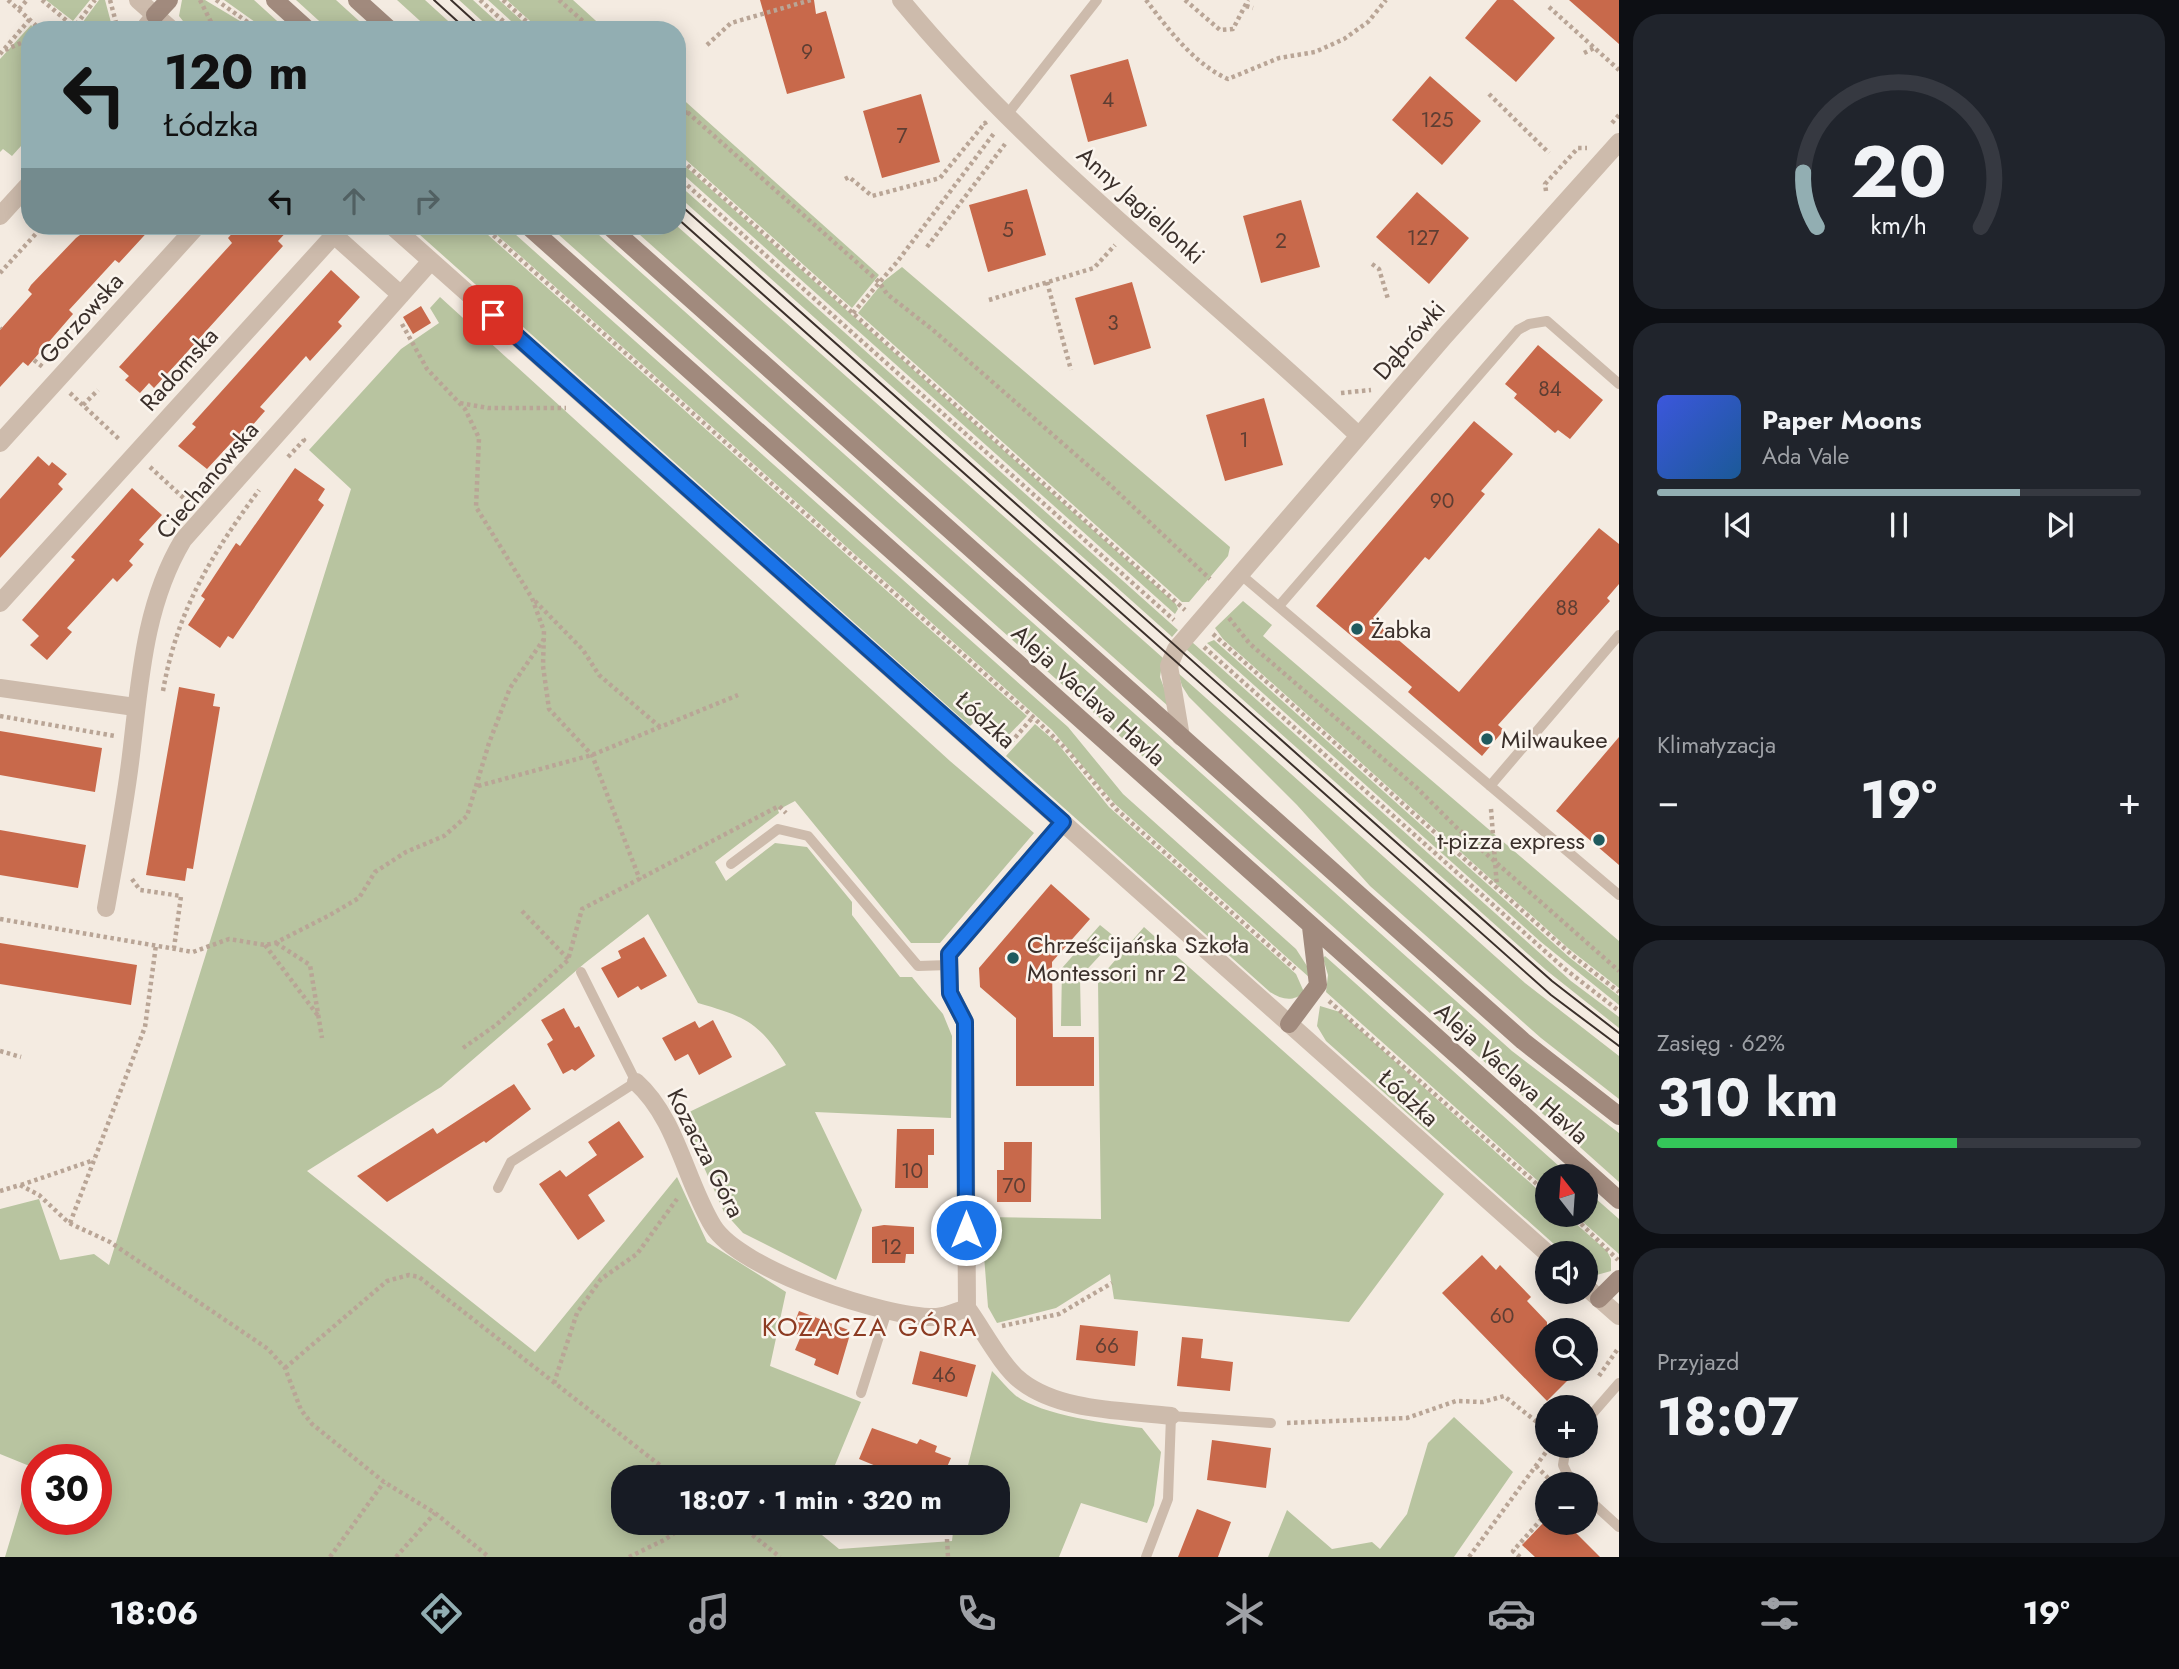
<!DOCTYPE html>
<html lang="pl">
<meta charset="utf-8">
<style>
body{margin:0;font-family:Jost,sans-serif;background:#20242c;color:#f1f3f6;height:100vh;display:flex;flex-direction:column;font-size:26px;white-space:nowrap}
*{box-sizing:border-box;margin:0}
p{font-size:23px;color:#9ea1a6}
.icon{flex:none;width:38px;height:38px;fill:none;stroke:currentColor;stroke-width:2;stroke-linecap:round;stroke-linejoin:round}
.map{position:relative;flex:1;overflow:hidden}
.details{display:flex;flex-direction:column;gap:14px;padding:14px;background:#0d0f14;width:560px}
.details>*{flex:none}
.guide{position:absolute;left:21px;top:21px;width:665px;height:214px;border-radius:28px;box-shadow:0 4px 18px #0003;background:#92aeb2;color:#111;overflow:hidden}
.needle{width:46px;rotate:343deg}
.fabs{position:absolute;left:1535px;top:1164px;display:grid;gap:14px}
.fabs a{display:grid;place-items:center;width:63px;height:63px;border-radius:50%;background:#171b24;box-shadow:0 4px 18px #0003;font-size:35px}
.speed{position:absolute;left:21px;top:1444px;display:flex;gap:14px;font-size:35px;font-weight:700;text-align:center}
.speed>*{display:grid;place-content:center;width:91px;height:91px;border-radius:50%;background:#171b24;box-shadow:0 4px 18px #0003;line-height:1}
.speed .limit{border:10px solid #d22;background:#fff;color:#111}
.pin{position:absolute;display:grid;place-items:center;width:60px;height:60px;color:#fff;margin:-30px;border-radius:14px;box-shadow:0 4px 10px #0006}
.me{position:absolute;width:77px;margin:-38px;rotate:0deg;stroke-linejoin:round;filter:drop-shadow(0 0 5px #0008)}
.turn{display:flex;align-items:center;gap:24px;height:147px;padding:0 28px;font-size:32px}
.turn .icon{width:91px;height:91px;stroke-width:2.5}
.turn b{display:block;font-size:49px;line-height:60px}
.lanes{display:flex;align-items:center;height:66px;padding:0 28px;background:#0003;justify-content:center;gap:35px;direction:ltr}
.lanes .off{opacity:.35}
.big{font-size:52px;font-weight:700;line-height:1.1}
.details .tile{flex:1;display:flex;flex-direction:column;justify-content:center;gap:10px;min-width:0;padding:0 24px;border-radius:28px;background:#20242c}
.details .dial{align-items:center;gap:0}
.dial svg{height:182px;overflow:visible;fill:none;stroke:#363941;stroke-width:7;stroke-linecap:round;text-anchor:middle}
.dial text{fill:#f1f3f6;stroke:none}
.song{display:flex;align-items:center;gap:21px}
.cover{width:84px;height:84px;border-radius:10px;background:linear-gradient(135deg,hsl(230 70% 55%),hsl(210 70% 35%))}
.played{height:7px;border-radius:4px;background:linear-gradient(90deg,#92aeb2 75%,#363941 75%)}
.keys{display:flex;justify-content:space-around;direction:ltr}
.heat{display:flex;justify-content:space-between;align-items:center;font-size:38px;direction:ltr}
.charge{height:10px;border-radius:5px;background:linear-gradient(90deg,#34c759 62%,#363941 0)}
.trip{position:absolute;left:611px;top:1465px;width:399px;height:70px;border-radius:28px;background:#171b24;box-shadow:0 4px 18px #0003;font-weight:700;line-height:70px;text-align:center}
.tabs{display:flex;height:112px;justify-content:space-around;align-items:center;background:#090b0e;color:#9ea1a6}
.tabs .icon{width:49px;height:49px}
.tabs .active{color:#92aeb2}
.tabs b{font-size:32px;color:#f1f3f6}
main{display:flex;flex:1;min-height:0}
.map>svg:first-child{display:block}
.green{fill:#b8c4a0;fill-rule:evenodd}
.building{fill:#c8694b}
.lines{fill:none;stroke-linecap:round;stroke-linejoin:round}
.path{stroke:#b9a596;stroke-width:4.5;stroke-dasharray:3.5 3.5;stroke-linecap:butt}
.service{stroke:#cdbbac;stroke-width:10}
.minor{stroke:#cdbbac;stroke-width:18}
.secondary{stroke:#a18a7d;stroke-width:18}
.tram{stroke:#3b302b;stroke-width:2}
.route-casing{stroke:#114b97;stroke-width:18}
.route{stroke:#1a73e8;stroke-width:12}
.poi-dot{fill:#1f5a5e;stroke:#fbf5ee;stroke-width:2.5}
.labels{text-anchor:middle;dominant-baseline:central;stroke-width:5;stroke-linejoin:round;paint-order:stroke}
.number-label{font-size:21px;fill:#5e3e33}
.street-label{font-size:24px;fill:#3b302b;stroke:#fbf5ee}
.poi-label{font-size:24px;fill:#3b302b;stroke:#fbf5ee;text-anchor:start}
.neighbourhood-label{font-size:26px;letter-spacing:2px;fill:#8c3b22;stroke:#fbf5ee}
</style>
<main>
<div class="map">
<svg width="1619" height="1557" viewBox="0 0 1619 1557">
<rect width="100%" height="100%" fill="#f4ebe1"/>
<path class="green" d="M46 0H90L73 21Z
M99 0H105L113 30H77Z
M182 0H205L255 30H190L179 16Z
M224 0H254L287 30H266Z
M296 0H336L369 30H329Z
M397 0H425L458 30H430Z
M459 0H473L506 30H492Z
M488 0H499L532 30H521Z
M507 0H573L606 30H540Z
M31 25 37 30H30V136L12 156 3 149 0 152V59Z
M677 94 879 275 852 308 677 152Z
M677 159 1176 604 1178 609 1175 614 677 169Z
M677 183 1178 630 1172 637 1169 634 677 195Z
M410 226H478L1027 716 1001 743 976 720 970 726Z
M487 226H506L1068 727 1123 794 1296 949 1307 966 1310 978 1115 804 1052 730Z
M549 226H589L1512 1051 1619 1133V1182Z
M630 226H677L1163 658 1160 677 1170 704 1168 706Z
M902 267 1230 547 1228 556 1189 602H1182L858 313 884 281Z
M440 297 950 761 1034 833 940 943H911L795 801 778 810 779 813 715 862 726 881 775 843 807 847 852 902V915L900 977H912L943 1014 952 1036 951 1118 815 1112 862 1210 836 1280 743 1233 724 1212 681 1116 786 1065C759 1022 746 1017 698 1003L648 914 585 963 441 1087 307 1171 535 1352 677 1177 707 1242 786 1292 770 1366 861 1402 830 1477H623V1522L812 1523 811 1526 839 1549 952 1541 954 1523 998 1522V1477H965L992 1371C1000 1379 1007 1388 1015 1395 1039 1415 1110 1424 1142 1428L1161 1452 1154 1505 1147 1523 1081 1503 1059 1557H5L32 1467 0 1454V1209L39 1199 60 1260 94 1254 109 1265 351 489 309 450 401 349 439 323 430 308ZM37 1460H96V1519H37Z
M1243 601 1272 625 1263 636 1619 941V988L1568 948 1223 639 1215 628Z
M1214 640 1570 958 1619 996V1005L1541 942 1207 643Z
M1192 642 1571 981 1619 1017V1028L1546 970 1186 649Z
M1178 673 1525 983 1619 1056V1099L1541 1038 1370 886 1297 805 1189 697 1182 686Z
M1035 724 1058 744 1109 807 1296 974 1304 992C1294 1002 1282 1000 1270 992L1006 756Z
M1100 925 1116 938 1080 977 1081 1026H1061L1062 968Z
M1144 927 1444 1194 1349 1322 1114 1299 1110 1274 1056 1308 997 1323 988 1307 981 1217 1101 1219 1098 980Z
M1325 956 1570 1176H1547V1189L1326 992 1328 975 1323 958Z
M1320 1006 1340 1012 1547 1198V1214L1566 1215 1607 1251 1611 1259V1271L1593 1276 1586 1272V1253H1564L1326 1041 1317 1026Z
M1586 1190 1619 1219V1254L1575 1215 1586 1214Z
M1454 1417 1513 1472 1454 1557H1268L1287 1510 1332 1549 1372 1542 1380 1549 1407 1514 1428 1443Z"/>
<path class="building" d="M760 0H814L816 14 826 11 845 78 787 94Z
M1497 0H1513L1555 38 1516 82 1465 38Z
M1569 0H1619V44Z
M1128 59 1147 126 1088 142 1070 75Z
M1430 76 1481 121 1442 165 1392 120Z
M921 94 940 162 882 178 863 111Z
M1027 189 1046 255 988 272 969 205Z
M1417 192 1469 238 1429 284 1376 237Z
M1301 200 1320 267 1261 283 1243 216Z
M94 226H153L119 263 115 260 69 310 73 314 28 366 23 362 0 387V330L32 294 28 290 31 285 76 238 84 232 87 234Z
M239 226H292L278 241 283 246 179 361 154 388 149 383 140 393 125 380 129 376 119 367 232 243 228 238Z
M331 270 360 297 338 322 342 326 310 361 306 356 260 407 265 411 234 446 231 443 207 469 178 446 196 427 192 424Z
M1132 282 1151 348 1094 365 1075 298Z
M421 306 431 323 413 334 403 317Z
M1538 345 1603 400 1570 439 1558 430 1555 433 1514 398 1517 394 1505 384Z
M1264 398 1283 465 1225 481 1206 415Z
M1474 421 1513 454 1481 491 1485 494 1429 560 1425 557 1373 618 1459 692 1599 528 1619 544V584L1607 598 1610 601 1498 725 1504 730 1482 756 1408 692 1412 687 1316 606Z
M38 456 49 466 52 462 67 474 58 484 63 489 0 558V499Z
M295 468 325 489 318 500 324 505 233 639 228 636 220 648 188 625 205 599 201 596 236 543 240 546Z
M132 488 162 515 139 540 144 544 129 561 133 565 117 582 113 578 67 628 72 632 47 660 30 645 39 636 22 620 75 560 71 557Z
M179 687 215 694 213 706 220 707 193 869 187 868 185 881 146 875Z
M0 731 102 748 95 792 0 775Z
M1619 737V865L1556 811Z
M0 830 86 845 78 888 0 875Z
M1051 884 1090 919 1052 962 1053 1037H1094V1086H1016V1018L980 987 979 968Z
M644 937 667 976 641 990 638 986 618 998 601 968 621 958 618 951Z
M0 943 137 965 131 1005 0 984Z
M564 1008 575 1028 579 1026 595 1056 575 1071 572 1069 563 1074 547 1044 553 1040 541 1020Z
M713 1020 732 1057 699 1075 688 1054 675 1061 662 1038 695 1021 699 1028Z
M514 1084 531 1109 486 1143 484 1141 387 1202 357 1176 433 1128 437 1134Z
M619 1121 644 1157 588 1195 605 1221 578 1240 539 1184 560 1170 566 1177 597 1155 588 1142Z
M897 1129H934V1155H928V1188H895Z
M1004 1142H1032L1031 1202H997V1170H1004Z
M884 1225 914 1227V1254H906L905 1263H872V1227Z
M1482 1255 1496 1270 1500 1265 1531 1297 1527 1301 1547 1322V1368H1580L1547 1401 1442 1293Z
M799 1311 851 1331 838 1375 814 1365 816 1359 795 1350 801 1336 791 1332Z
M1080 1325 1138 1331 1135 1366 1076 1360Z
M1182 1337 1203 1339 1201 1358 1233 1362 1230 1391 1177 1386Z
M920 1351 976 1365 967 1397 912 1384Z
M872 1428 917 1444 920 1439 937 1446 935 1452 951 1458 947 1467 950 1477H885L888 1471 859 1459Z
M1212 1440 1271 1448 1266 1488 1207 1480Z
M1197 1509 1231 1522 1218 1557H1178Z
M1544 1522H1565L1600 1557H1535L1522 1545Z"/>
<g class="lines">
<path class="path" d="M8 0 41 30
M42 0 74 27
M110 0 118 30
M200 0 215 30
M216 0 259 30
M480 0 513 30
M503 0 536 30
M559 0 593 30
M1146 0C1168 29 1194 64 1228 79L1279 58 1315 52 1344 39 1368 22 1386 0
M1185 0 1220 30 1233 29 1248 0
M1246 6 1253 8
M1549 7 1619 70
M19 9 27 0
M72 30 95 0
M707 45 731 23 811 0
M5 50 30 39
M1584 53 1594 48
M0 54 30 19
M1489 94 1549 153
M677 103 879 282 887 294 933 330 1108 483 1210 579
M677 111 689 113
M1612 123 1619 115
M677 156 1185 610
M677 176 1174 620
M845 179 849 177 872 196 940 178 985 123 986 125
M1546 191 1545 184 1578 148H1587
M483 226 1033 717 1066 749 1116 809 1295 969
M927 247 1005 144
M1372 264 1379 269 1388 299
M0 273 43 226
M1047 282 1071 370
M989 300 1094 268 1115 245
M853 313 897 262 995 132
M402 324 427 369 465 409 479 438 476 507 532 598 544 631 543 666 549 709 592 755 640 880
M0 328 1 329
M34 360 44 368
M70 393 120 440
M1341 393 1371 390
M460 403 488 408H566
M83 405 98 390
M288 457 304 440 301 438
M150 467 190 504
M535 601 583 650 599 675 660 727
M1229 618 1250 644 1417 788 1457 828 1619 971
M1213 634 1573 956 1619 992
M1204 647 1565 969 1619 1011
M163 691C177 610 212 554 259 490
M0 716 115 736
M1006 748 1033 717
M478 786 592 755 738 695
M1491 809 1497 887
M132 879 140 890 181 896 174 948
M522 911 570 961
M0 919 193 952 229 939 265 945 275 943 328 916 359 898 375 872 406 852 444 836 467 816 489 743 510 688 544 639
M276 943 310 965 322 1038
M265 945 319 1017
M1329 1001 1547 1193
M463 1048 496 1025 568 960 582 909 779 806 786 813
M0 1051 21 1057
M21 1185 94 1160
M0 1191 20 1185 39 1195 69 1223 110 1242 268 1349 285 1368 301 1410 312 1424 384 1482 435 1513 489 1557
M1571 1214 1618 1260
M70 1223 145 1027 156 945
M1002 1326 1059 1314 1112 1283
M285 1368 387 1281 409 1275 419 1277 675 1477
M1599 1376 1617 1350
M554 1383 577 1313 601 1279 637 1254 677 1199
M1287 1423 1407 1418 1456 1401 1483 1402 1504 1396 1547 1430
M1536 1466 1548 1478
M736 1522 780 1557
M947 1539 948 1557
M330 1557 384 1482
M396 1557 435 1513
M629 1557 664 1540 691 1522
M1469 1557 1546 1452
M1520 1557 1513 1551 1547 1513"/>
<path class="service" d="M1006 116 1097 0
M1240 574 1619 895
M1279 606 1518 330 1529 324 1547 321 1619 384
M1490 786 1619 635
M731 864 778 829 808 836 918 966 949 965
M498 1188 511 1162 636 1082 581 972
M861 1393 887 1311
M1586 1421 1619 1383
M1566 1446 1563 1465 1572 1484
M1586 1497 1619 1527
M1146 1557 1168 1499 1171 1416 1271 1423"/>
<path class="minor" d="M138 0 172 30
M901 0C1035 163 1207 291 1359 436
M143 30 155 15
M0 216 30 183
M392 226 1547 1253
M0 443 197 226
M0 603 334 235 401 295
M0 688 135 707
M1181 737 1169 666 1176 649 1444 337 1619 142
M106 908C115 857 125 806 131 755 140 681 144 605 183 540L431 261
M636 1082C677 1119 685 1180 713 1226 740 1270 885 1318 936 1317 946 1317 957 1311 967 1308L965 1022 950 993 949 954 1063 822
M1586 1287 1619 1316
M967 1308C982 1328 1002 1367 1021 1381 1061 1412 1124 1410 1171 1416"/>
<path class="secondary" d="M275 0 308 30
M357 0 390 30
M155 15 169 0
M528 226 1619 1200
M609 226 1523 1041 1619 1116
M1289 1024 1318 985 1311 927
M1599 1299 1619 1279"/>
<path class="tram" d="M434 0 467 30
M451 0 484 30
M677 202 1552 981 1619 1033
M677 218 1551 995 1619 1046"/>
</g>
<g class="lines">
<g class="route-casing">
<path id="route" d="M493 315 1063 822 949 954 950 993 965 1022 966 1230"/>
</g>
<use href="#route" class="route"/>
</g>
<g class="poi-dot">
<circle cx="1357" cy="629" r="7"/>
<circle cx="1487" cy="739" r="7"/>
<circle cx="1599" cy="840" r="7"/>
<circle cx="1013" cy="958" r="7"/>
</g>
<g class="labels">
<g class="number-label">
<text x="807" y="52">9</text>
<text x="1108" y="100">4</text>
<text x="1437" y="120">125</text>
<text x="902" y="136">7</text>
<text x="1008" y="230">5</text>
<text x="1423" y="238">127</text>
<text x="1281" y="241">2</text>
<text x="1113" y="323">3</text>
<text x="1550" y="389">84</text>
<text x="1244" y="440">1</text>
<text x="1442" y="501">90</text>
<text x="1567" y="608">88</text>
<text x="912" y="1171">10</text>
<text x="1014" y="1186">70</text>
<text x="891" y="1247">12</text>
<text x="1502" y="1316">60</text>
<text x="1107" y="1346">66</text>
<text x="944" y="1375">46</text>
</g>
<g class="street-label">
<text transform="translate(1141 205) rotate(42)">Anny Jagiellonki</text>
<text transform="translate(81 318) rotate(-48)">Gorzowska</text>
<text transform="translate(1409 340) rotate(-49)">Dąbrówki</text>
<text transform="translate(179 369) rotate(-48)">Radomska</text>
<text transform="translate(207 480) rotate(-50)">Ciechanowska</text>
<text transform="translate(1089 695) rotate(42)">Aleja Vaclava Havla</text>
<text transform="translate(986 720) rotate(42)">Łódzka</text>
<text transform="translate(1512 1073) rotate(42)">Aleja Vaclava Havla</text>
<text transform="translate(1409 1098) rotate(42)">Łódzka</text>
<text transform="translate(706 1153) rotate(63)">Kozacza Góra</text>
</g>
<g class="poi-label">
<text x="1371" y="629">Żabka</text>
<text x="1501" y="739">Milwaukee</text>
<text x="1585" y="840" text-anchor="end">t-pizza express</text>
<text x="1027" y="944">Chrześcijańska Szkoła<tspan x="1027" dy="28">Montessori nr 2</tspan></text>
</g>
<g class="neighbourhood-label">
<text x="870" y="1327">KOZACZA GÓRA</text>
</g>
</g>
</svg>
<div class="fabs">
<a><svg class="needle" viewBox="-14 -14 28 28"><path d="M0-13l5 13h-10z" fill="#e53935"/><path d="M0 13l5-13h-10z" fill="#9ea1a6"/></svg></a>
<a><svg class="icon" aria-label="sound" viewBox="0 0 24 24"><path d="M4 9h4l5-4v14l-5-4H4zM17 9q2 3 0 6"/></svg></a>
<a><svg class="icon" aria-label="search" viewBox="0 0 24 24"><circle cx="10" cy="10" r="6"/><path d="M15 15l6 6"/></svg></a>
<a>+</a>
<a>−</a>
</div>
<div class="speed"><div class="limit">30</div></div>
<div class="pin" style="left:493px;top:315px;background:#d93025"><svg class="icon" aria-label="arrive" viewBox="0 0 24 24"><path d="M6 21V4h12l-3 4 3 4H6"/></svg></div>
<svg class="me" style="left:966px;top:1230px" viewBox="-20 -20 40 40"><circle r="17" fill="#1a73e8" stroke="#fff" stroke-width="3"/><path d="M0-11L8 9 0 5-8 9z" fill="#fff"/></svg>
<div class="trip">18:07 · 1 min · 320 m</div>
<div class="guide">
<div class="turn"><svg class="icon" aria-label="left" viewBox="0 0 24 24"><path d="M17 20v-9H6M10 6l-5 5 5 5"/></svg><div><b>120 m</b>Łódzka</div></div>
<div class="lanes"><svg class="icon" aria-label="left" viewBox="0 0 24 24"><path d="M17 20v-9H6M10 6l-5 5 5 5"/></svg><svg class="icon off" aria-label="ahead" viewBox="0 0 24 24"><path d="M12 20V5M6 11l6-6 6 6"/></svg><svg class="icon off" aria-label="right" viewBox="0 0 24 24"><path d="M7 20v-9h11M14 6l5 5-5 5"/></svg></div>
</div>
</div>
<section class="details">
<div class="tile dial"><svg viewBox="0 0 100 80">
<path d="M14 69A42 42 0 1 1 86 69"/>
<path d="M14 69A42 42 0 0 1 8 45" stroke="#92aeb2"/>
<text x="50" y="56" font-size="32" font-weight="700">20</text>
<text x="50" y="72" font-size="11">km/h</text>
</svg></div>
<div class="tile">
<div class="song"><i class="cover"></i><div><b>Paper Moons</b><p>Ada Vale</p></div></div>
<div class="played"></div>
<div class="keys"><svg class="icon" aria-label="previous" viewBox="0 0 24 24"><path d="M18 5L8 12l10 7zM5 5v14"/></svg><svg class="icon" aria-label="pause" viewBox="0 0 24 24"><path d="M8 5v14M16 5v14"/></svg><svg class="icon" aria-label="next" viewBox="0 0 24 24"><path d="M6 5l10 7-10 7zM19 5v14"/></svg></div>
</div>
<div class="tile"><p>Klimatyzacja</p>
<div class="heat"><a>−</a><b class="big">19°</b><a>+</a></div>
</div>
<div class="tile"><p>Zasięg · 62%</p><b class="big">310 km</b><div class="charge"></div></div>
<div class="tile"><p>Przyjazd</p><b class="big">18:07</b></div>
</section>
</main>
<nav class="tabs">
<b>18:06</b>
<svg class="icon active" aria-label="directions" viewBox="0 0 24 24"><path d="M12 3l9 9-9 9-9-9zM9 14v-3h6M13 9l2 2-2 2"/></svg>
<svg class="icon" aria-label="music" viewBox="0 0 24 24"><path d="M9 18V5l10-2v13"/><circle cx="6" cy="18" r="3"/><circle cx="16" cy="16" r="3"/></svg>
<svg class="icon" aria-label="phone" viewBox="0 0 24 24"><path d="M5 4h4l2 5-3 2q2 4 5 5l2-3 5 2v4C11 20 4 13 5 4z"/></svg>
<svg class="icon" aria-label="climate" viewBox="0 0 24 24"><path d="M12 3v18M4 7l16 10M4 17L20 7"/></svg>
<svg class="icon" aria-label="car" viewBox="0 0 24 24"><path d="M5 17H2v-5l4-1 3-4h7l3 4 3 1v5h-3M9 17h6M6 11h13"/><circle cx="7" cy="17" r="2"/><circle cx="17" cy="17" r="2"/></svg>
<svg class="icon" aria-label="filters" viewBox="0 0 24 24"><path d="M4 7h16M4 17h16"/><circle cx="9" cy="7" r="2"/><circle cx="15" cy="17" r="2"/></svg>
<b>19°</b>
</nav>
